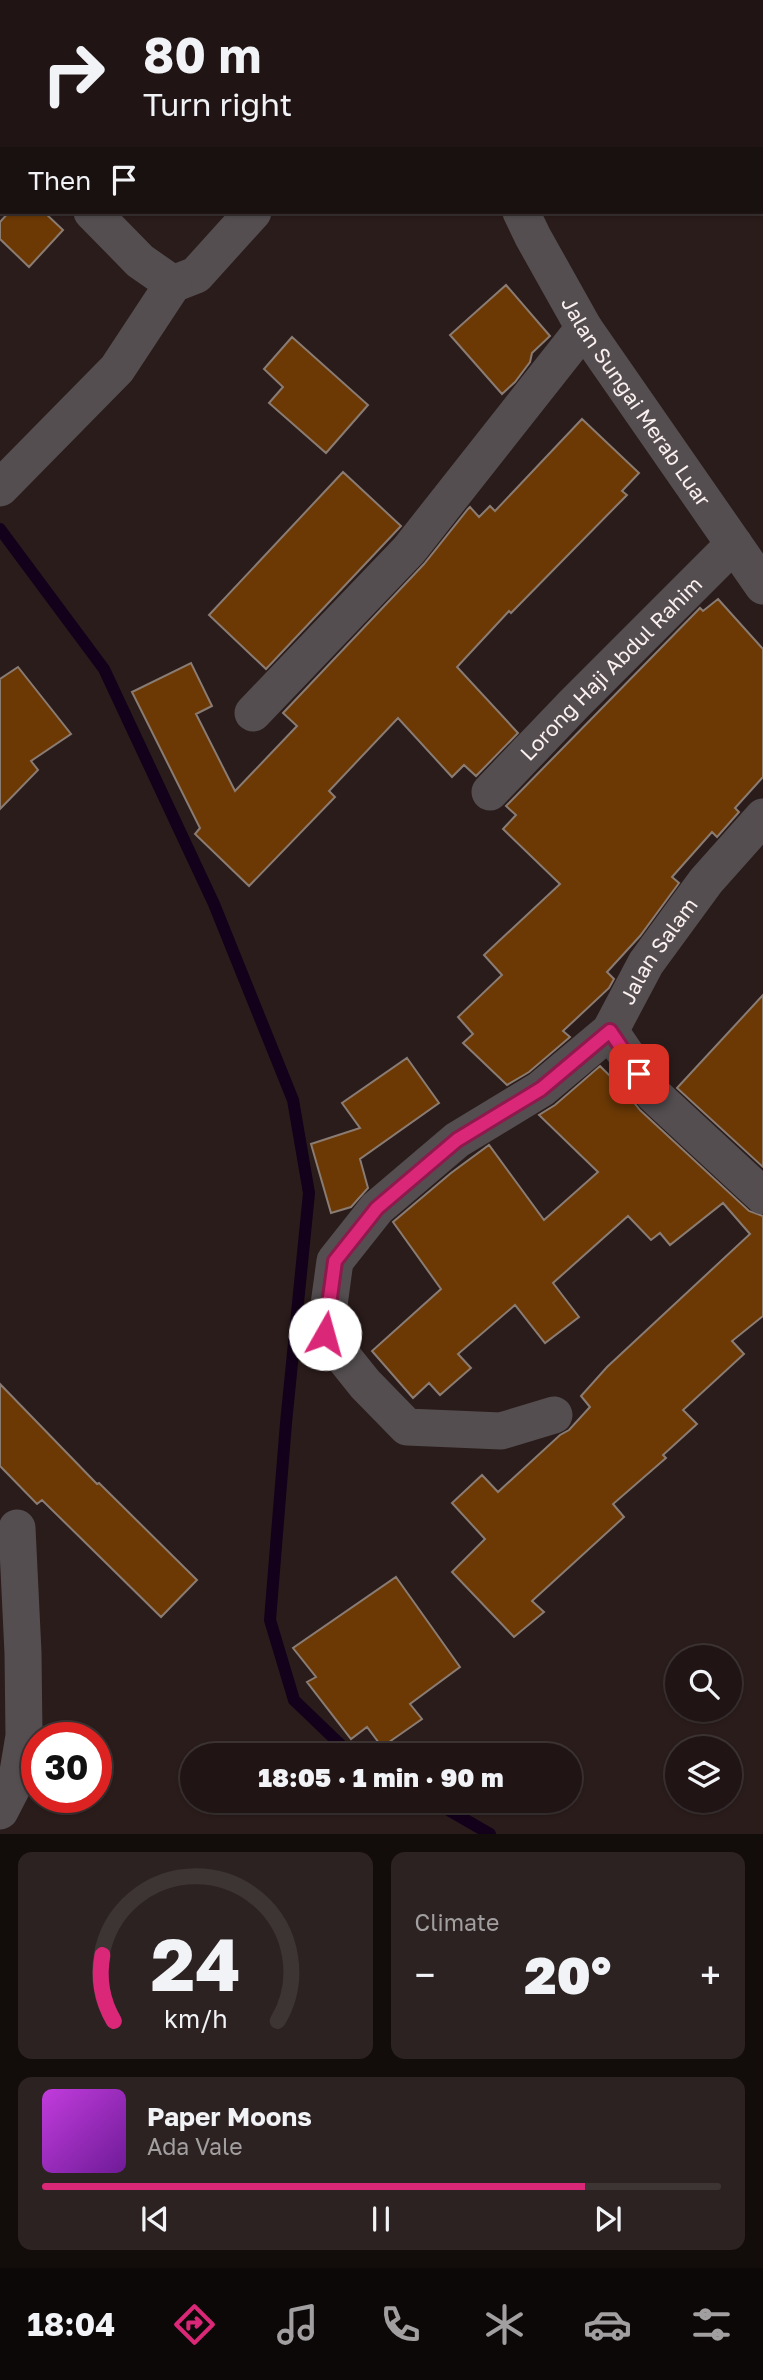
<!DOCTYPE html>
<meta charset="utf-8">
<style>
body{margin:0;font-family:"Golos Text",sans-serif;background:#2d2222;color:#f1f3f6;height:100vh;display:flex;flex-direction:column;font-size:26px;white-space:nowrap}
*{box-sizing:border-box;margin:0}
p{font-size:23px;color:#a29fa0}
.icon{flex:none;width:38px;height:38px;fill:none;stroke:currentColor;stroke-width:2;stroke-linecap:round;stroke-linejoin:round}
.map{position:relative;height:1834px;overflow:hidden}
.drawer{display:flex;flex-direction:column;gap:18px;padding:18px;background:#120c0b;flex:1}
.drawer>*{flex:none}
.banner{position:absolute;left:0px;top:0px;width:763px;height:214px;box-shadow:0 2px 5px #0004,0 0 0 2px #3d3434;background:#201514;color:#f1f3f6;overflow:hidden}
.buttons{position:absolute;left:665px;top:1645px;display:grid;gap:14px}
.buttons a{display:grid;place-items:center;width:77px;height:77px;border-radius:50%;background:#201514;box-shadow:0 2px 5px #0004,0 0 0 2px #3d3434;font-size:35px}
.speed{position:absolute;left:21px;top:1722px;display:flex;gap:14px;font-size:35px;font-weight:700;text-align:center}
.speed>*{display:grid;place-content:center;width:91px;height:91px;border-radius:50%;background:#201514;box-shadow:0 2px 5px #0004,0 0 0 2px #3d3434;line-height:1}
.speed .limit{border:10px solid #d22;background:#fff;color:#111}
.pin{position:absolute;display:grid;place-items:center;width:60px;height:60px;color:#fff;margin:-30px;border-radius:14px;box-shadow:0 4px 10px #0006}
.me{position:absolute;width:77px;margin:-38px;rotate:7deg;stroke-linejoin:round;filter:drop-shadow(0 0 5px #0008)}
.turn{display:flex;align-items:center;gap:24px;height:147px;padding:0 28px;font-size:32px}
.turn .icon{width:91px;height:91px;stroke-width:2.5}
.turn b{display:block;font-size:49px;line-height:60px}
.then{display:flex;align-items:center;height:66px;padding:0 28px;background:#0003;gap:14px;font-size:26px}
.big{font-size:52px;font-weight:800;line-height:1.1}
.drawer .card{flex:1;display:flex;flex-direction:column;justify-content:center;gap:10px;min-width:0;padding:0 24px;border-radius:14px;background:#2d2222}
.drawer .dial{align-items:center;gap:0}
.dial svg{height:182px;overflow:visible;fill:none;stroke:#3d3434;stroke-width:7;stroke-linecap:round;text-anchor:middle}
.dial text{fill:#f1f3f6;stroke:none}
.song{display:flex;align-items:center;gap:21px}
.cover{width:84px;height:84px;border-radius:10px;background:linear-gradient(135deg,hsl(290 70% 55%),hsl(280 70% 35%))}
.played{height:7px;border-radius:4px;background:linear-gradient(90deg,#db2777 80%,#3d3434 80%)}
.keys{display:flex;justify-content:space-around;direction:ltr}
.heat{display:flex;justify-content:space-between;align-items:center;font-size:38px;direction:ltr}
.drawer .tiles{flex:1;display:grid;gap:18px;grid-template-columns:1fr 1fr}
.card:last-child{grid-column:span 2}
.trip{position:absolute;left:180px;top:1743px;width:402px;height:70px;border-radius:35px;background:#201514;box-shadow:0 2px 5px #0004,0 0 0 2px #3d3434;font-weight:800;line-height:70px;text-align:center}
.tabs{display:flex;height:112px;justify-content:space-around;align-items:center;background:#0d0808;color:#a29fa0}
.tabs .icon{width:49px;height:49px}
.tabs .current{color:#db2777}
.tabs b{font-size:32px;color:#f1f3f6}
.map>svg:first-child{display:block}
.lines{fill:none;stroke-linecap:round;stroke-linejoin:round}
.stream{stroke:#13001a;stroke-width:12}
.building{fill:#6c3905;stroke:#8a7c73;stroke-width:2}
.street{stroke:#544e50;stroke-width:37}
.secondary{stroke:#71676b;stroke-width:38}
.route-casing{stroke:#8e194d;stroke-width:18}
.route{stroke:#db2777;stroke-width:12}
.labels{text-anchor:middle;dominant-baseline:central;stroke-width:6;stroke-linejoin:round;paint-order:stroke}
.street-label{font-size:21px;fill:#faf0ef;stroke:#2a1c1b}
</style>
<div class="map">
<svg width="763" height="1834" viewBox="0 0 763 1834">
<rect width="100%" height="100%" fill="#2a1c1b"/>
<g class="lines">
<path class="stream" d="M0 529 104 669 214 904 293 1100 309 1193 286 1423 270 1620 294 1700 345 1749 355 1755
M433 1801 490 1834"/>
</g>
<path class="building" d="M9 212H44L63 230 29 267 0 239V222Z
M506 285 550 336 532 353 530 362 515 382 502 394 450 335Z
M292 337 368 405 326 453 269 403 283 387 264 369Z
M582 419 639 473 622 491 627 495 511 613 509 611 457 667 518 733 476 776 464 765 452 777 398 718 329 791 335 797 249 886 195 834 200 828 132 692 191 663 212 706 196 714 235 791 297 726 283 713 424 564 468 509 470 507 479 517 490 506 495 511Z
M343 472 401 526 266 669 209 615Z
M718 599 763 649V777L735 808 739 812 717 837 712 832 672 877 679 883 640 936 607 972 614 979 609 988 563 1031 570 1037 529 1072 507 1085 463 1043 473 1034 458 1017 502 975 484 955 560 884 503 829 516 815 506 806 700 608 703 611Z
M18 667 71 734 31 761 38 770 0 809V679Z
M763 995V1167L677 1088Z
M407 1058 439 1103 360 1159 368 1188 351 1207 331 1213 311 1144 360 1128 342 1103Z
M600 1066 625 1091 640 1110 749 1211 763 1216V1316L732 1341 744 1354 683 1410 697 1424 663 1455 666 1458 613 1504 624 1517 532 1601 544 1612 514 1637 452 1572 485 1539 452 1503 482 1475 498 1492 560 1435 569 1430 590 1407 581 1396 607 1367 750 1234 723 1203 670 1245 660 1233 651 1240 628 1216 553 1283 579 1317 545 1343 515 1305 458 1354 471 1368 440 1395 429 1383 413 1398 372 1351 441 1289 393 1222 451 1173 489 1145 544 1220 598 1172 539 1115 555 1105Z
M0 1384 97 1484 99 1483 197 1580 161 1617 42 1500 37 1504 0 1466Z
M396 1577 460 1667 410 1704 422 1719 382 1747 367 1727 351 1739 307 1682 316 1677 293 1648Z"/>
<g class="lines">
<g class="street">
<path d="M425 0 426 2"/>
<path d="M0 118 2 120"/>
<path d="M92 212 140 261 173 284 196 275 253 212"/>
<path id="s1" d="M521 212 533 237 584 328 763 586"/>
<path d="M0 488 117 369 173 284"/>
<path d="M253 713 409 550 584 328"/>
<path id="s2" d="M490 792 574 704 734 544"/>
<path d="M610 1031 654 1095 763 1196"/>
<path id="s3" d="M554 1415 501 1431 407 1427 365 1384 325 1334 335 1261 377 1208 457 1140 541 1089 610 1031 646 963 706 881 763 817"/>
<path d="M0 1811 17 1778 24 1736 23 1653 17 1528"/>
</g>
<path class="secondary" d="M15 2 17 0"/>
</g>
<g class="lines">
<g class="route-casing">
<path id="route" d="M325 1334 335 1261 377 1208 457 1140 541 1089 610 1031 639 1074"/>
</g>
<use href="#route" class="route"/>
</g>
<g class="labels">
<g class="street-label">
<text stroke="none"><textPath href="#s1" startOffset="222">Jalan Sungai Merab Luar</textPath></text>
<text stroke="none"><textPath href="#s2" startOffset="173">Lorong Haji Abdul Rahim</textPath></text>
<text stroke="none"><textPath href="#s3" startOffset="802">Jalan Salam</textPath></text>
</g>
</g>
</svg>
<div class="buttons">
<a><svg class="icon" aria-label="search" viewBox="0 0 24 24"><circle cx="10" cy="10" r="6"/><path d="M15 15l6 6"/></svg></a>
<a><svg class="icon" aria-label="layers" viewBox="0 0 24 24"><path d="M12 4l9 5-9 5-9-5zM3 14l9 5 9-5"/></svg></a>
</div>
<div class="speed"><div class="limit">30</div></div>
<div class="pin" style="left:639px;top:1074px;background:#d93025"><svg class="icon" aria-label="arrive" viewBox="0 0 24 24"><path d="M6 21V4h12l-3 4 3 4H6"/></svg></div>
<svg class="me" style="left:325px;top:1334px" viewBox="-20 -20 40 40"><circle r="19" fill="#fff"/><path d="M0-13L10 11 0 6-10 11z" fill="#db2777"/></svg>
<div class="trip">18:05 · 1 min · 90 m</div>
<div class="banner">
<div class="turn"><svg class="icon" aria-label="right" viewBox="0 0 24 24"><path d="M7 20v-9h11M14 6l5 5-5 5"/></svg><div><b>80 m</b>Turn right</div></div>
<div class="then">Then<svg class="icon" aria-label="arrive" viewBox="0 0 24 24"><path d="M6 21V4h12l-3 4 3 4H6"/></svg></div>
</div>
</div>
<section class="drawer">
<div class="tiles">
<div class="card dial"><svg viewBox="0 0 100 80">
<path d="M14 69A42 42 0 1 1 86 69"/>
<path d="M14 69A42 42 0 0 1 9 40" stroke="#db2777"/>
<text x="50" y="56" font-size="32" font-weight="700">24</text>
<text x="50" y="72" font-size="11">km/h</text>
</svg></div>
<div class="card"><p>Climate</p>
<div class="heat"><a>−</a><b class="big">20°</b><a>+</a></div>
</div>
<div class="card">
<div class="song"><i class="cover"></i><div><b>Paper Moons</b><p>Ada Vale</p></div></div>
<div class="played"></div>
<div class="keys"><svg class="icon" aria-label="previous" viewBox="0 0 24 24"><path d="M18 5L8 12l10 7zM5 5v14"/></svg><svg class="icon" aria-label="pause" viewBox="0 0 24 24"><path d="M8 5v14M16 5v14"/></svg><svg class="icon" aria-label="next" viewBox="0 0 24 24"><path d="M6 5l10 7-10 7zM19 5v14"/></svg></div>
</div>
</div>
</section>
<nav class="tabs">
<b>18:04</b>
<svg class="icon current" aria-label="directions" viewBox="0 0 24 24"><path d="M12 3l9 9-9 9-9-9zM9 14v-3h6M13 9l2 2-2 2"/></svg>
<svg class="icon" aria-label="music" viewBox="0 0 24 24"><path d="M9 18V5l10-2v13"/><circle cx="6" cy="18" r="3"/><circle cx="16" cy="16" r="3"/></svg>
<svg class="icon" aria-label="phone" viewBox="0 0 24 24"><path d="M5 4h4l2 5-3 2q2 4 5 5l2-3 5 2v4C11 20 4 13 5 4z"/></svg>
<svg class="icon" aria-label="climate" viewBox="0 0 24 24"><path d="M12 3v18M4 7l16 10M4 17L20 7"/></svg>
<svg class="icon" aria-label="car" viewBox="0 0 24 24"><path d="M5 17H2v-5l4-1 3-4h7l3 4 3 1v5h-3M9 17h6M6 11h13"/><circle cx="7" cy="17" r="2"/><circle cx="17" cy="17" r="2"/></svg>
<svg class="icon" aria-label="filters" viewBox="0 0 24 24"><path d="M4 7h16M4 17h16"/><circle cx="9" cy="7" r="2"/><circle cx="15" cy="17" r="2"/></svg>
</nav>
